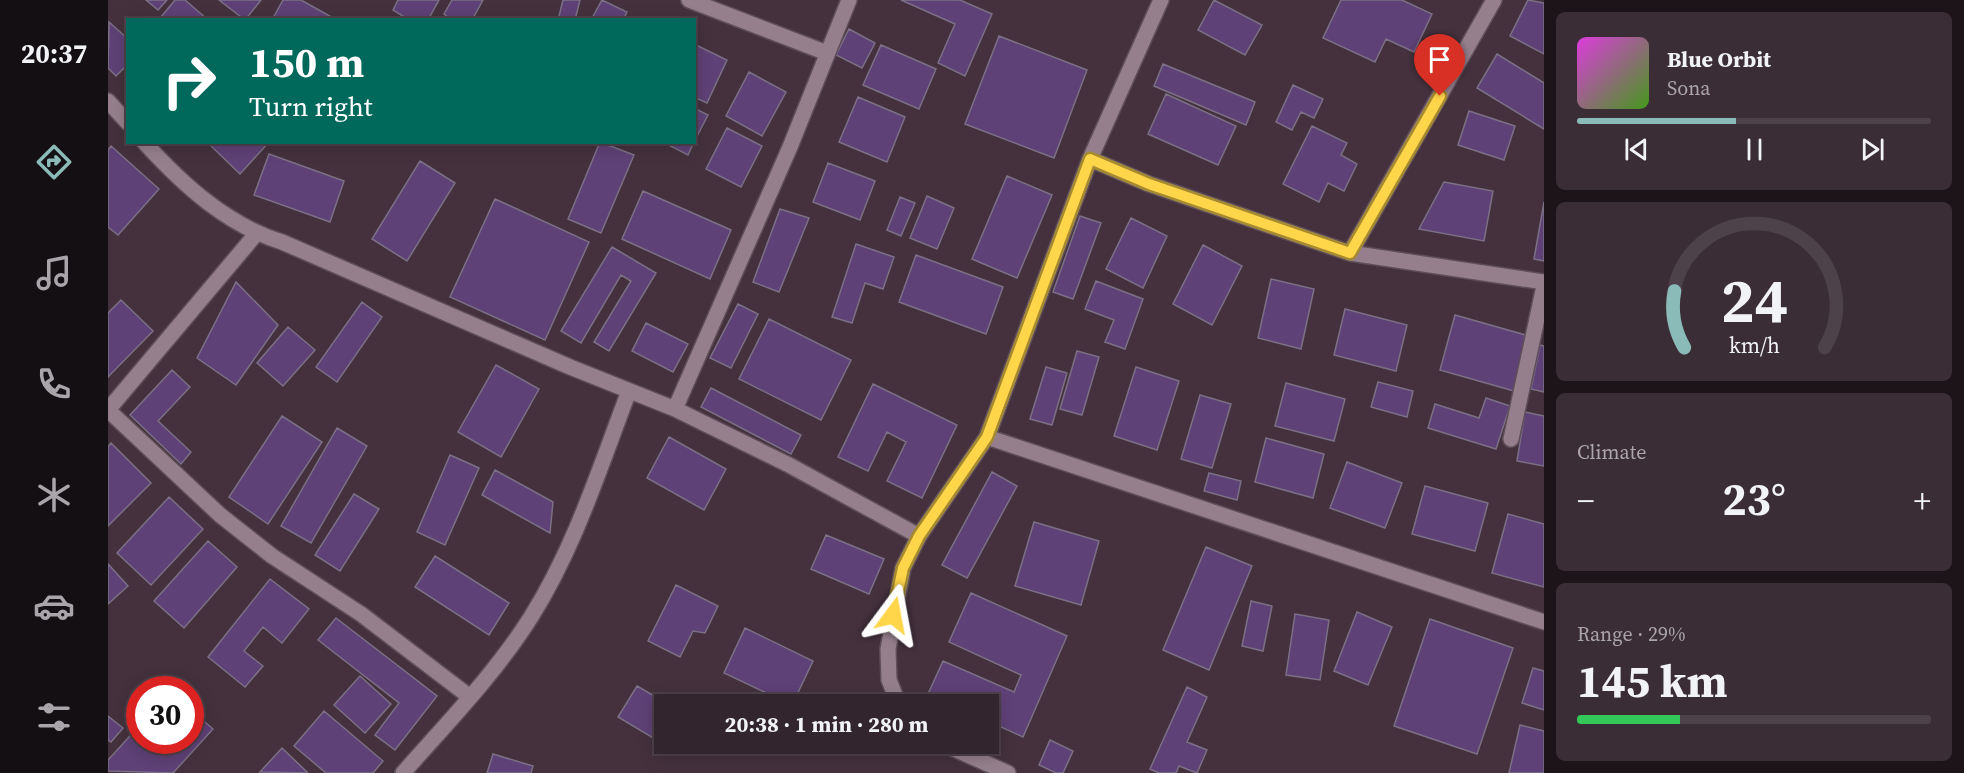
<!DOCTYPE html>
<meta charset="utf-8">
<style>
body{margin:0;font-family:"Source Serif 4",serif;background:#3b2d36;color:#f1f3f6;height:100vh;display:flex;flex-direction:column;font-size:22px;white-space:nowrap}
*{box-sizing:border-box;margin:0}
p{font-size:20px;color:#a9a5aa}
.icon{flex:none;width:33px;height:33px;fill:none;stroke:currentColor;stroke-width:2;stroke-linecap:round;stroke-linejoin:round}
.map{position:relative;flex:1;overflow:hidden}
.side{display:flex;flex-direction:column;gap:12px;padding:12px;background:#1c1419;width:420px}
.side>*{flex:none}
.guide{position:absolute;left:18px;top:18px;width:570px;height:126px;border-radius:0px;box-shadow:0 3px 15px #0003,0 0 0 2px #4e424a;background:#00695c;color:#fff;overflow:hidden}
.speed{position:absolute;left:18px;top:676px;display:flex;gap:12px;font-size:30px;font-weight:700;text-align:center}
.speed>*{display:grid;place-content:center;width:78px;height:78px;border-radius:50%;background:#33252e;box-shadow:0 3px 15px #0003,0 0 0 2px #4e424a;line-height:1}
.speed .limit{border:9px solid #d22;background:#fff;color:#111}
.pin{position:absolute;display:grid;place-items:center;width:51px;height:51px;color:#fff;margin:-62px -26px;border-radius:50% 50% 50% 0;rotate:-45deg;box-shadow:0 0 6px #0007}
.pin .icon{rotate:45deg}
.me{position:absolute;width:66px;margin:-33px;rotate:13deg;stroke-linejoin:round;filter:drop-shadow(0 0 4px #0008)}
.turn{display:flex;align-items:center;gap:21px;height:126px;padding:0 24px;font-size:27px}
.turn .icon{width:78px;height:78px;stroke-width:2.5}
.turn b{display:block;font-size:42px;line-height:51px}
.big{font-size:45px;font-weight:700;line-height:1.1}
.side .tile{flex:1;display:flex;flex-direction:column;justify-content:center;gap:9px;min-width:0;padding:0 21px;border-radius:9px;background:#3b2d36}
.side .dial{align-items:center;gap:0}
.dial svg{height:156px;overflow:visible;fill:none;stroke:#4e424a;stroke-width:7;stroke-linecap:round;text-anchor:middle}
.dial text{fill:#f1f3f6;stroke:none}
.song{display:flex;align-items:center;gap:18px}
.cover{width:72px;height:72px;border-radius:9px;background:linear-gradient(135deg,hsl(300 70% 55%),hsl(100 70% 35%))}
.played{height:6px;border-radius:3px;background:linear-gradient(90deg,#8bbbb9 45%,#4e424a 45%)}
.keys{display:flex;justify-content:space-around;direction:ltr}
.heat{display:flex;justify-content:space-between;align-items:center;font-size:33px;direction:ltr}
.charge{height:9px;border-radius:4px;background:linear-gradient(90deg,#34c759 29%,#4e424a 0)}
.trip{position:absolute;left:546px;top:694px;width:345px;height:60px;border-radius:0px;background:#33252e;box-shadow:0 3px 15px #0003,0 0 0 2px #4e424a;font-weight:700;line-height:60px;text-align:center}
main{display:flex;flex:1;min-height:0}
.menu{display:flex;flex-direction:column;width:108px;justify-content:space-around;align-items:center;background:#140f12;color:#a9a5aa}
.menu .icon{width:42px;height:42px}
.menu .selected{color:#8bbbb9}
.menu b{font-size:27px;color:#f1f3f6}
.map>svg:first-child{display:block}
.building{fill:#5e4176;stroke:#7b7085;stroke-width:1.5}
.lines{fill:none;stroke-linecap:round;stroke-linejoin:round}
.minor-casing{stroke:#5e4e58;stroke-width:18}
.minor{stroke:#957f8d;stroke-width:15}
.route-casing{stroke:#a68a30;stroke-width:15}
.route{stroke:#ffd54a;stroke-width:10}
</style>
<main>
<nav class="menu">
<b>20:37</b>
<svg class="icon selected" aria-label="directions" viewBox="0 0 24 24"><path d="M12 3l9 9-9 9-9-9zM9 14v-3h6M13 9l2 2-2 2"/></svg>
<svg class="icon" aria-label="music" viewBox="0 0 24 24"><path d="M9 18V5l10-2v13"/><circle cx="6" cy="18" r="3"/><circle cx="16" cy="16" r="3"/></svg>
<svg class="icon" aria-label="phone" viewBox="0 0 24 24"><path d="M5 4h4l2 5-3 2q2 4 5 5l2-3 5 2v4C11 20 4 13 5 4z"/></svg>
<svg class="icon" aria-label="climate" viewBox="0 0 24 24"><path d="M12 3v18M4 7l16 10M4 17L20 7"/></svg>
<svg class="icon" aria-label="car" viewBox="0 0 24 24"><path d="M5 17H2v-5l4-1 3-4h7l3 4 3 1v5h-3M9 17h6M6 11h13"/><circle cx="7" cy="17" r="2"/><circle cx="17" cy="17" r="2"/></svg>
<svg class="icon" aria-label="filters" viewBox="0 0 24 24"><path d="M4 7h16M4 17h16"/><circle cx="9" cy="7" r="2"/><circle cx="15" cy="17" r="2"/></svg>
</nav>
<div class="map">
<svg width="1436" height="773" viewBox="0 0 1436 773">
<rect width="100%" height="100%" fill="#44313d"/>
<path class="building" d="M38 0H59L50 10Z
M67 0H77L100 20H56L53 17Z
M111 0H153L137 20Z
M175 0H193L229 20H164Z
M290 0H331L320 20H301L285 10Z
M344 0H375L364 20H344L336 14Z
M455 0H472L467 20H450Z
M494 0 519 12 515 20H483Z
M793 0H852L884 14 857 76 830 63 847 24Z
M1106 0 1154 25 1137 55 1090 30Z
M1233 0H1294L1324 14 1306 52 1278 39 1267 62 1215 38Z
M1420 0 1436 3V54L1402 36Z
M1 22 20 39V64L8 76 0 68Z
M741 29 767 43 754 68 728 55Z
M891 36 979 70 946 158 857 124Z
M588 45 619 60 599 103 586 97Z
M773 45 828 69 811 109 755 85Z
M1389 54 1436 83V129L1369 88Z
M1055 64 1147 102 1138 125 1046 86Z
M641 72 678 92 654 136 618 116Z
M1185 85 1215 99 1206 118 1193 112 1184 130 1168 122Z
M1058 94 1128 126 1110 165 1040 134Z
M750 97 797 117 779 162 731 142Z
M586 108 600 115 586 142Z
M1361 111 1407 126 1396 160 1350 145Z
M1204 126 1239 143 1233 155 1249 164 1236 191 1220 183 1211 202 1175 184Z
M619 128 654 146 633 187 598 169Z
M99 142H161L132 174Z
M492 142 526 155 493 233 460 219Z
M555 142H586L580 155Z
M3 146 51 189 10 235 0 227V150Z
M161 154 236 181 222 222 146 195Z
M312 161 347 183 299 261 264 239Z
M720 163 767 181 752 220 705 202Z
M899 176 944 195 909 278 864 259Z
M1336 182 1385 191 1376 241 1311 229Z
M535 191 623 230 602 279 514 239Z
M819 196 846 208 829 249 802 238Z
M792 197 807 203 793 236 779 230Z
M387 199 481 242 437 340 342 297Z
M1436 202V261L1426 259Z
M672 209 701 218 671 292 645 282Z
M972 216 993 223 965 299 945 292Z
M1023 218 1059 236 1035 288 998 269Z
M748 244 786 257 775 289 757 283 744 323 724 317Z
M1095 245 1134 266 1104 325 1065 304Z
M504 247 548 273 501 351 486 342 523 281 513 275 473 343 453 331Z
M808 255 895 287 878 334 791 302Z
M1163 279 1206 289 1193 349 1150 338Z
M988 281 1035 299 1017 349 997 342 1006 320 977 309Z
M128 282 170 325 128 385 89 358Z
M13 300 45 331 0 377V313Z
M254 302 274 317 229 382 208 367Z
M630 304 650 314 623 368 602 358Z
M1237 309 1299 325 1288 371 1226 355Z
M1347 315 1421 336 1406 391 1332 370Z
M661 319 743 360 713 420 631 379Z
M538 323 580 344 565 372 524 351Z
M180 327 207 350 175 386 149 363Z
M1432 345 1436 346V392L1423 389Z
M969 351 991 357 974 415 952 409Z
M388 365 431 389 393 457 350 432Z
M938 367 959 373 944 425 922 419Z
M1028 367 1071 381 1049 450 1006 436Z
M64 370 82 387 50 421 83 452 73 464 22 415Z
M1270 382 1305 391 1299 417 1263 407Z
M1178 383 1237 399 1226 441 1167 426Z
M765 384 849 425 814 498 779 481 798 442 779 432 760 471 730 457Z
M603 388 693 435 683 454 593 407Z
M1092 395 1123 404 1104 468 1073 459Z
M1378 398 1402 406 1388 449 1320 428 1327 404 1371 418Z
M1417 412 1436 416V466L1409 461Z
M174 416 214 442 160 524 121 497Z
M229 428 259 446 203 543 173 526Z
M561 437 618 469 596 510 539 478Z
M1158 438 1216 454 1205 498 1147 482Z
M3 443 43 483 0 526V447Z
M342 455 371 468 337 545 309 532Z
M1239 462 1294 483 1277 528 1222 508Z
M387 470 445 502 442 533 374 495Z
M884 472 909 486 859 578 834 565Z
M1101 473 1133 481 1129 500 1096 491Z
M1317 486 1380 503 1367 551 1304 534Z
M246 494 271 509 232 571 207 555Z
M61 497 95 529 43 585 9 553Z
M1400 514 1436 524V587L1384 573Z
M926 522 991 541 973 605 907 586Z
M718 535 776 559 761 594 703 569Z
M100 541 129 567 76 628 46 601Z
M1098 547 1144 566 1101 670 1055 650Z
M327 556 401 603 381 635 307 587Z
M0 564 20 586 0 604Z
M162 579 201 609 174 643 155 627 136 651 155 666 137 687 100 657Z
M568 585 610 606 597 633 585 631 572 657 540 641Z
M863 593 959 636 915 737 880 721V705H844L820 694 835 661 906 692 913 675 841 642Z
M1143 601 1164 606 1155 651 1134 646Z
M1249 612 1284 627 1260 685 1226 671Z
M1187 614 1221 620 1212 680 1178 675Z
M228 618 329 696 287 750 267 735 291 703 210 640Z
M1322 619 1405 648 1369 754 1286 726Z
M637 628 705 661 684 705 616 673Z
M1425 668 1436 671V710L1414 703Z
M252 676 283 704 257 733 226 705Z
M529 686 562 705H556V744H571L567 751 510 717Z
M1079 687 1099 697 1079 742 1099 750 1089 773 1071 766 1068 773H1051L1042 769Z
M82 709 105 729 65 773 0 771V760L32 725V741H82Z
M216 711 275 761 265 773H218L186 746Z
M0 716 15 728 3 742 0 740Z
M1412 725 1436 731V773H1401Z
M942 740 965 751 955 773H948L931 765Z
M174 748 200 773 152 772Z
M385 754 425 766 423 773H379Z"/>
<g class="lines">
<g class="minor-casing">
<path id="minor" d="M581 0 719 53
M0 101 20 123
M36 142C75 185 119 225 174 242L462 367 567 409 681 465 811 536
M982 159 1041 184 1242 253 1436 282
M1242 253 1386 0
M567 409 682 147 741 0
M0 410 112 515 164 556 253 614 362 697
M0 410 148 234
M879 437 1436 622
M1403 439 1436 286
M791 705 781 680 780 649 795 568 811 536 879 437 982 159 1053 0
M835 744 900 773
M295 773C339 723 387 674 423 617 467 547 492 467 521 391"/>
</g>
<use href="#minor" class="minor"/>
</g>
<g class="lines">
<g class="route-casing">
<path id="route" d="M785 615 795 568 811 536 879 437 982 159 1041 184 1242 253 1332 96"/>
</g>
<use href="#route" class="route"/>
</g>
</svg>
<div class="speed"><div class="limit">30</div></div>
<div class="pin" style="left:1332px;top:96px;background:#d93025"><svg class="icon" aria-label="arrive" viewBox="0 0 24 24"><path d="M6 21V4h12l-3 4 3 4H6"/></svg></div>
<svg class="me" style="left:785px;top:615px" viewBox="-20 -20 40 40"><path d="M0-17L14 15 0 8-14 15z" fill="#ffd54a" stroke="#fff" stroke-width="4"/></svg>
<div class="trip">20:38 · 1 min · 280 m</div>
<div class="guide">
<div class="turn"><svg class="icon" aria-label="right" viewBox="0 0 24 24"><path d="M7 20v-9h11M14 6l5 5-5 5"/></svg><div><b>150 m</b>Turn right</div></div>
</div>
</div>
<section class="side">
<div class="tile">
<div class="song"><i class="cover"></i><div><b>Blue Orbit</b><p>Sona</p></div></div>
<div class="played"></div>
<div class="keys"><svg class="icon" aria-label="previous" viewBox="0 0 24 24"><path d="M18 5L8 12l10 7zM5 5v14"/></svg><svg class="icon" aria-label="pause" viewBox="0 0 24 24"><path d="M8 5v14M16 5v14"/></svg><svg class="icon" aria-label="next" viewBox="0 0 24 24"><path d="M6 5l10 7-10 7zM19 5v14"/></svg></div>
</div>
<div class="tile dial"><svg viewBox="0 0 100 80">
<path d="M14 69A42 42 0 1 1 86 69"/>
<path d="M14 69A42 42 0 0 1 9 40" stroke="#8bbbb9"/>
<text x="50" y="56" font-size="32" font-weight="700">24</text>
<text x="50" y="72" font-size="11">km/h</text>
</svg></div>
<div class="tile"><p>Climate</p>
<div class="heat"><a>−</a><b class="big">23°</b><a>+</a></div>
</div>
<div class="tile"><p>Range · 29%</p><b class="big">145 km</b><div class="charge"></div></div>
</section>
</main>
